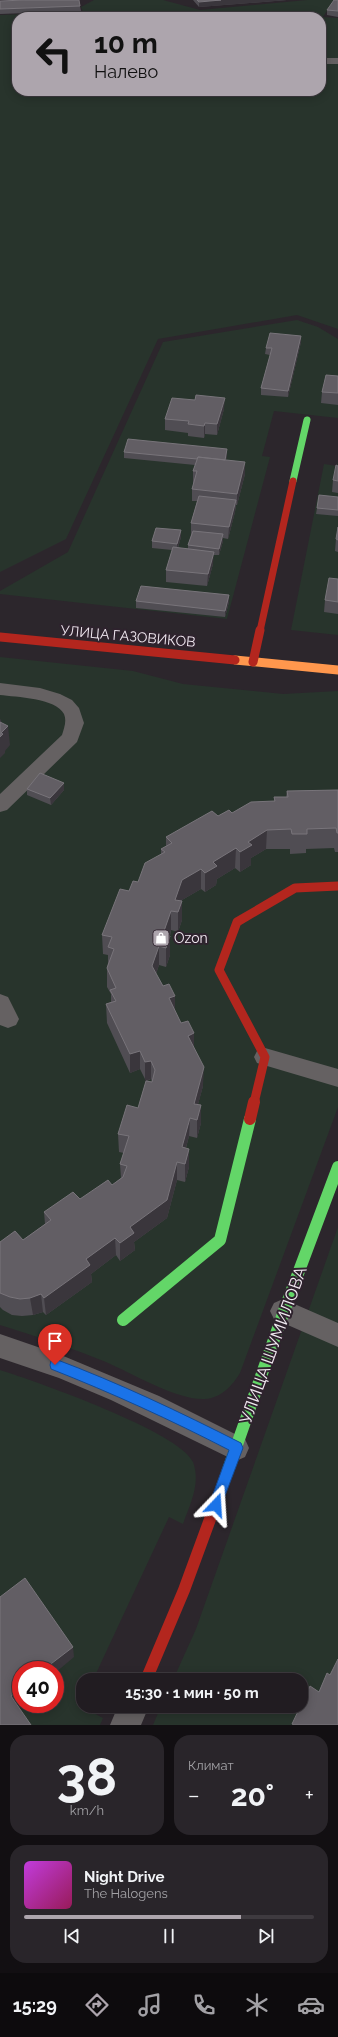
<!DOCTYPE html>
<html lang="ru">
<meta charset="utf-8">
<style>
body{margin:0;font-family:Raleway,sans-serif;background:#29252a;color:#f1f3f6;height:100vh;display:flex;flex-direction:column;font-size:15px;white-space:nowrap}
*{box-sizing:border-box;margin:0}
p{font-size:13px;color:#a2a1a5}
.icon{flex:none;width:22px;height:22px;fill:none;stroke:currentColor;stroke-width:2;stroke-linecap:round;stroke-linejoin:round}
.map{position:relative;height:1725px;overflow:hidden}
.sheet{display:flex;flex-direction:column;gap:10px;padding:10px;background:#120f12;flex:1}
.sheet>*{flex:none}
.top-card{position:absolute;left:12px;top:12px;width:314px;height:84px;border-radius:16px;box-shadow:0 2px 10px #0003,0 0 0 1px #3e3a3f;background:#ada5ad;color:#111;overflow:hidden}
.speed{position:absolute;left:12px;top:1661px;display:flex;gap:8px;font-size:20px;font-weight:700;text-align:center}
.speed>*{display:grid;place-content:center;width:52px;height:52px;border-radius:50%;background:#211c21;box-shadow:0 2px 10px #0003,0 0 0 1px #3e3a3f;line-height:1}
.speed .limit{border:6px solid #d22;background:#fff;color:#111}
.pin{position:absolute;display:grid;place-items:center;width:34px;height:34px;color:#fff;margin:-41px -17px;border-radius:50% 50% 50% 0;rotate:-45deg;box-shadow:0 0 4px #0007}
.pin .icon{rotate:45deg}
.me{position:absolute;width:44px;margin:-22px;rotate:20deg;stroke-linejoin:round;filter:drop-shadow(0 0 3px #0008)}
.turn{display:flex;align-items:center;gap:14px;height:84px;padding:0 16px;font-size:18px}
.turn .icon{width:52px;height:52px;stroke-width:2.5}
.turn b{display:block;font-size:28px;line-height:34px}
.big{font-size:30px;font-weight:700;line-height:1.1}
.sheet .tile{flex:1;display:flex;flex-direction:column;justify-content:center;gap:6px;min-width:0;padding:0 14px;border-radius:16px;background:#29252a}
.sheet .dial{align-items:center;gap:0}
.dial b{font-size:52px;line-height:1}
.song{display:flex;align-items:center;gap:12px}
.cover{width:48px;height:48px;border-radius:6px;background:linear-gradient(135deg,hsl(290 70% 55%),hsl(330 70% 35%))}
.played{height:4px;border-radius:2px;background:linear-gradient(90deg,#ada5ad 75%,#3e3a3f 75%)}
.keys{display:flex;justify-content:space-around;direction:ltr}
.heat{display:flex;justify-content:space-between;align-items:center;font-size:22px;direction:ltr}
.sheet .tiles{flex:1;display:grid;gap:10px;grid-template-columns:1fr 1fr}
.tile:last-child{grid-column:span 2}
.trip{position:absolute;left:76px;top:1673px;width:232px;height:40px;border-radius:16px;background:#211c21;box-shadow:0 2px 10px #0003,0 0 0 1px #3e3a3f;font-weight:700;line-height:40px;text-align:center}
.tab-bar{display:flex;height:64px;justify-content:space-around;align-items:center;background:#0d0b0d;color:#a2a1a5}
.tab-bar .icon{width:28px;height:28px}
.tab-bar .selected{color:#ada5ad}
.tab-bar b{font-size:18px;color:#f1f3f6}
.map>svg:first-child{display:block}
.green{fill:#28342c;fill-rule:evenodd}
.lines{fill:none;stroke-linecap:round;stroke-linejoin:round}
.street{fill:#656162;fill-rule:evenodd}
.fast-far1{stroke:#63d668;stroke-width:7}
.fast{stroke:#63d668;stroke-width:12}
.slow{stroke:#ff974d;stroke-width:9}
.jam-far2{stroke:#b3261e;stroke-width:7}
.jam-far1{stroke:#b3261e;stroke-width:9}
.jam{stroke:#b3261e;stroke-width:12}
.wall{fill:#504d53;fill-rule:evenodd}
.shaded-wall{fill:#3a363c}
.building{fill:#625e64;stroke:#78747a}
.route{fill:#1a73e8;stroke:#114b97}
.labels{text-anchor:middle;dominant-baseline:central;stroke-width:4;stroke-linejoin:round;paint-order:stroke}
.street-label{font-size:14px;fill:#f2eaf2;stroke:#2f232e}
.poi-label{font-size:14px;fill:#f2eaf2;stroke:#2f232e;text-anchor:start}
.near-street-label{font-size:17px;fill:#f2eaf2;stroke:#2f232e}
</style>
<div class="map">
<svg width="338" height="1725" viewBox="0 0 338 1725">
<rect width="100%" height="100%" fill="#2c262c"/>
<path class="green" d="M94 0H163L200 10 307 0H334L323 17 338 18V329L297 315 158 339 66 539 0 572V15L83 12 81 7ZM17 17H321V91H17Z
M297 320 318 327 338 339V418L274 411 262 456 270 457 227 619 0 594V591L68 552 163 342Z
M338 461V635L291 630 324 464 337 466Z
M0 657 133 671 183 684 283 694 338 691V1107L240 1373C232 1386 221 1398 205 1399 179 1401 131 1373 106 1362 71 1348 36 1336 0 1325Z
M338 1227V1725H153L161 1706H301V1680H173L196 1629Z
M0 1370C35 1381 180 1432 193 1462 201 1484 190 1504 183 1524L169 1517 93 1680H83V1701L80 1706 103 1718 100 1725H0ZM21 1670H55V1704H21Z"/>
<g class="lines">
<path class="street" d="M321 58H338V64H321Z
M0 683 40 688 60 694 72 700 79 708 84 723 77 742 7 810 0 812V794L62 735C64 728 67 721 64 714 56 698 16 697 0 695Z
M0 994 8 997 19 1019 16 1025 8 1028 0 1025Z
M265 1048 338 1069V1087L257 1063 254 1057 257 1051Z
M283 1299 338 1323V1347L274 1319 270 1311 274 1303Z
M0 1334 61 1355 159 1396 245 1439 249 1448 245 1457 236 1461 111 1400 59 1378 0 1358Z
M118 1706H149L141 1725H110Z"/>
<path class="fast-far1" d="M293 481 307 420"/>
<path class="fast" d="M123 1320 220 1240 250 1119
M227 1473 284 1311 338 1167"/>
<path class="slow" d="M235 660 338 670"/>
<path class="jam-far2" d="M260 631 293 481"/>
<path class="jam-far1" d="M0 637 235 660
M253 662 260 630
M254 1103 265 1057 219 970 237 922 295 888 338 886"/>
<path class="jam" d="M250 1119 254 1102
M146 1680 184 1590 227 1473"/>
</g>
<path class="wall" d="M193 0H287L199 7Z
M338 0V17L327 15V10Z
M0 1 80 6 81 11 0 14Z
M301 336V342L288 397 261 395V388L270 355 265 354 266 348Z
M338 376V405L321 403 322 392Z
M224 409 217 435 205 434 204 438 188 436V433L165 430V419Z
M124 452 227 455 226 460 245 474 237 505H236L235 512 228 539 223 538V541L219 555H213V564L207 586 166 582V570L172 550 152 548V541L181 530V537L178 548 188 549V545L191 535V523L197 501H192V489L194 483H193V471L195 465 124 458Z
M338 466V493L332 492 333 480Z
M338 497V516L316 514 317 508Z
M338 528V552L335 551 336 539Z
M338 579V614L324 612 325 600Z
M229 595V602L225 617 136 608V601Z
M27 789 64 790 51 805 27 795Z
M338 790V852H335L334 848 306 849V853L290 854V849H266L251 858V865L240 872 235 868 217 879 216 885 205 892 201 889 182 900V920L178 932 171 930 170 936V955L166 967 159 965 156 974 163 986 175 996V1012L181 1023 194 1033V1048L203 1086 198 1104 201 1123 197 1138 189 1136 186 1148 189 1149V1167L185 1182 177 1180 167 1218 134 1242 135 1250 120 1261 116 1255 91 1274 92 1282 46 1315 43 1312 33 1315 22 1316 12 1315 3 1310 0 1307V1242L23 1240 45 1224 44 1212 80 1199 112 1185 121 1178 120 1164 124 1153 119 1152 118 1134 138 1108 146 1081 140 1069 130 1073 107 1023 106 1004 111 1002V994L107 987V968L108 963V955L103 954 102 935 129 891 138 882 161 854V849L166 846V837L218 816 232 813 274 801V797H286L287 791ZM151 1079 152 1082 147 1081Z"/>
<path class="shaded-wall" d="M221 0H287L199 7V2Z
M301 336V342L288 397V391Z
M225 398 224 409 217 435V424Z
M205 423V434L204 438V426Z
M227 449V455L224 468V462Z
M245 462V474L237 505V494Z
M236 500 235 512 228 539 229 527Z
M181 530V537L177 551V544Z
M223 534V541L219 555V549Z
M214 552 213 564 207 586 208 574Z
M229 595V602L225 617V611Z
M1 719 2 732 8 726 10 745 5 751V753L0 758V720Z
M64 783V790L51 805 50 798Z
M267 830 266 849 251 858V865L240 872V852L248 842Z
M236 848 235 868 217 879 216 885 205 892V873L213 862Z
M201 869V889L182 900 177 912 175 900 182 880Z
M182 901V920L178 932V912Z
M171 911V930L165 948 163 934Z
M170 936V955L166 967V948Z
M159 946V965L152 985V966Z
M175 996V1015L169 998Z
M194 1033V1052L188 1036Z
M140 1051V1069L130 1073V1054Z
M151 1061V1079L145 1081V1062Z
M204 1067 203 1086 194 1119V1104Z
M201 1105V1123L197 1138V1120Z
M190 1118 189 1136 182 1163V1147Z
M189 1149V1167L185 1182V1164Z
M177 1162V1180L167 1218 134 1242 135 1250 120 1261V1243L130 1227Z
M115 1238 116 1255 91 1274 92 1282 46 1315 44 1298 86 1259Z
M41 1294 43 1312 33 1315 30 1298Z
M73 1647 74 1657 55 1673V1670H43Z
M21 1688V1700L14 1706 11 1696Z"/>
<path class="building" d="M25 0H79L80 6 0 9V1Z
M197 0H221L199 2Z
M334 0H338V11L327 10Z
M270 333 301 336 288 391 261 388 272 348H266Z
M326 375 338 376V393L322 392Z
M196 395 225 398 217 424 205 423 204 426 188 424 189 421 165 419 172 398 195 400Z
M128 439 227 449 225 460 198 457 197 459 124 452Z
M198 457 245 462 237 494 192 489 197 471H193Z
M336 465 338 466V481L333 480Z
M319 495 338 497V510L317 508Z
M199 496 236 500 229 527 191 523Z
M156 528 181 530 177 544 152 541Z
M338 528V540L336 539 338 527Z
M193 531 223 534 219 549 188 545Z
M173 547 214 552 208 574 166 570Z
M329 578 338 579V602L325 600Z
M141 586 229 595 225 611 136 601Z
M0 722 8 726 1 733 3 734 0 737Z
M40 773 64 783 50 798 27 789Z
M338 790V833H337L336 828 307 829V834H292L291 829 267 830 248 842 252 845 240 852 236 848 213 862 217 866 205 873 201 869 182 880 175 900 182 901 178 912 171 911 163 934 170 936 166 948 159 946 152 966 163 986 169 984 175 996 169 998 181 1023 188 1021 194 1033 188 1036 204 1067 194 1104 201 1105 197 1120 190 1118 182 1147 189 1149 185 1164 177 1162 167 1200 130 1227 134 1233 120 1243 115 1238 86 1259 90 1265 44 1298 41 1294 30 1298 20 1299 10 1297 0 1293V1242L15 1231 23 1240 51 1220 44 1212 73 1192 80 1199 108 1180 112 1185 123 1177 127 1166 120 1164 129 1136 118 1134 127 1105 138 1108 146 1081 152 1082 155 1070 151 1061 145 1062 140 1051 130 1054 106 1004 116 1001 110 990 116 988 107 968 114 949 108 947 112 937 102 935 120 889 129 891 133 881 138 882 145 863 165 852 161 849 172 843 166 837 212 811 218 816 229 810 232 813 251 802 275 801 274 797H288L287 791Z
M25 1578 73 1647 43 1670H21V1688L11 1696 31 1725H0V1597Z
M338 1659V1725H294L292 1724 310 1686 319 1692 327 1673 330 1675Z"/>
<path class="route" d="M55 1359C119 1383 180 1412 241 1443L243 1448 220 1509 216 1511 211 1509 209 1505 229 1450C171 1420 112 1393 51 1369L50 1365 51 1361Z"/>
<defs>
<g id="shop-square" transform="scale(0.9)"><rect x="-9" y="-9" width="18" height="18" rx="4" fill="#ada5ad" stroke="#2f232e"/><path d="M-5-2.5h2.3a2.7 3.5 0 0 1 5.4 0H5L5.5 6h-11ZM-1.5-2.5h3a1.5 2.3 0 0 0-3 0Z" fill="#fff"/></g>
</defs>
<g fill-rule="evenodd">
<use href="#shop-square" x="161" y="938"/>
</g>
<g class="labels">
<g class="street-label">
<text transform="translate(128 636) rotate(5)">УЛИЦА ГАЗОВИКОВ</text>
</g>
<g class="poi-label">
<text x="174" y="938">Ozon</text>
</g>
<g class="near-street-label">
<text transform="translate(273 1345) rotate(-70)">УЛИЦА ШУМИЛОВА</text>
</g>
</g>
</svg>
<div class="speed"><div class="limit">40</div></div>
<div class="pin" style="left:55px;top:1365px;background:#d93025"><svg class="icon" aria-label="arrive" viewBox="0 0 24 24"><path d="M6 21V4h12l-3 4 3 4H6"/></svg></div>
<svg class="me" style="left:216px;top:1505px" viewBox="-20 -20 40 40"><path d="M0-17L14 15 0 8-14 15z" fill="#1a73e8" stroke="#fff" stroke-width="4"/></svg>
<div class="trip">15:30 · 1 мин · 50 m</div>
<div class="top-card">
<div class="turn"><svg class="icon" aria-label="left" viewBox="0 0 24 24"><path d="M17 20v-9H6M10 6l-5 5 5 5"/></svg><div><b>10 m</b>Налево</div></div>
</div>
</div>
<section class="sheet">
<div class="tiles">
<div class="tile dial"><b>38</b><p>km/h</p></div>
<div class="tile"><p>Климат</p>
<div class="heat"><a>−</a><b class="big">20°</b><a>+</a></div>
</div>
<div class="tile">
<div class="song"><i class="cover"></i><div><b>Night Drive</b><p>The Halogens</p></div></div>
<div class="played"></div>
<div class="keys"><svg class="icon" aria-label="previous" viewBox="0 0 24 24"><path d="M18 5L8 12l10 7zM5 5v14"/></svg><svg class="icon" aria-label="pause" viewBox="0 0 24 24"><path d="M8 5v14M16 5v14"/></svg><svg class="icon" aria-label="next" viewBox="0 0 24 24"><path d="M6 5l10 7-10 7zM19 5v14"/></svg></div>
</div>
</div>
</section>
<nav class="tab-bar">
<b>15:29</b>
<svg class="icon selected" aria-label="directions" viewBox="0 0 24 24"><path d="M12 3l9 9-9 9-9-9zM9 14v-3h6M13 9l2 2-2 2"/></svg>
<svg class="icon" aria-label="music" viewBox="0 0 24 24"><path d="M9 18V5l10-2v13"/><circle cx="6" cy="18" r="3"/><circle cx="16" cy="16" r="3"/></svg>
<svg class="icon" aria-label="phone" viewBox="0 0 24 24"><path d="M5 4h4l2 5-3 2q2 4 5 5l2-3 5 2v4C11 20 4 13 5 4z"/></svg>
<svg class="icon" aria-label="climate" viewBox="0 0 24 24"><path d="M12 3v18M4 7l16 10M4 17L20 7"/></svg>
<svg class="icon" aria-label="car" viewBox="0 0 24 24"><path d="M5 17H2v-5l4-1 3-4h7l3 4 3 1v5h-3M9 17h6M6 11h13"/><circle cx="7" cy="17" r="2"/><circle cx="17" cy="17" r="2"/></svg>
</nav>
